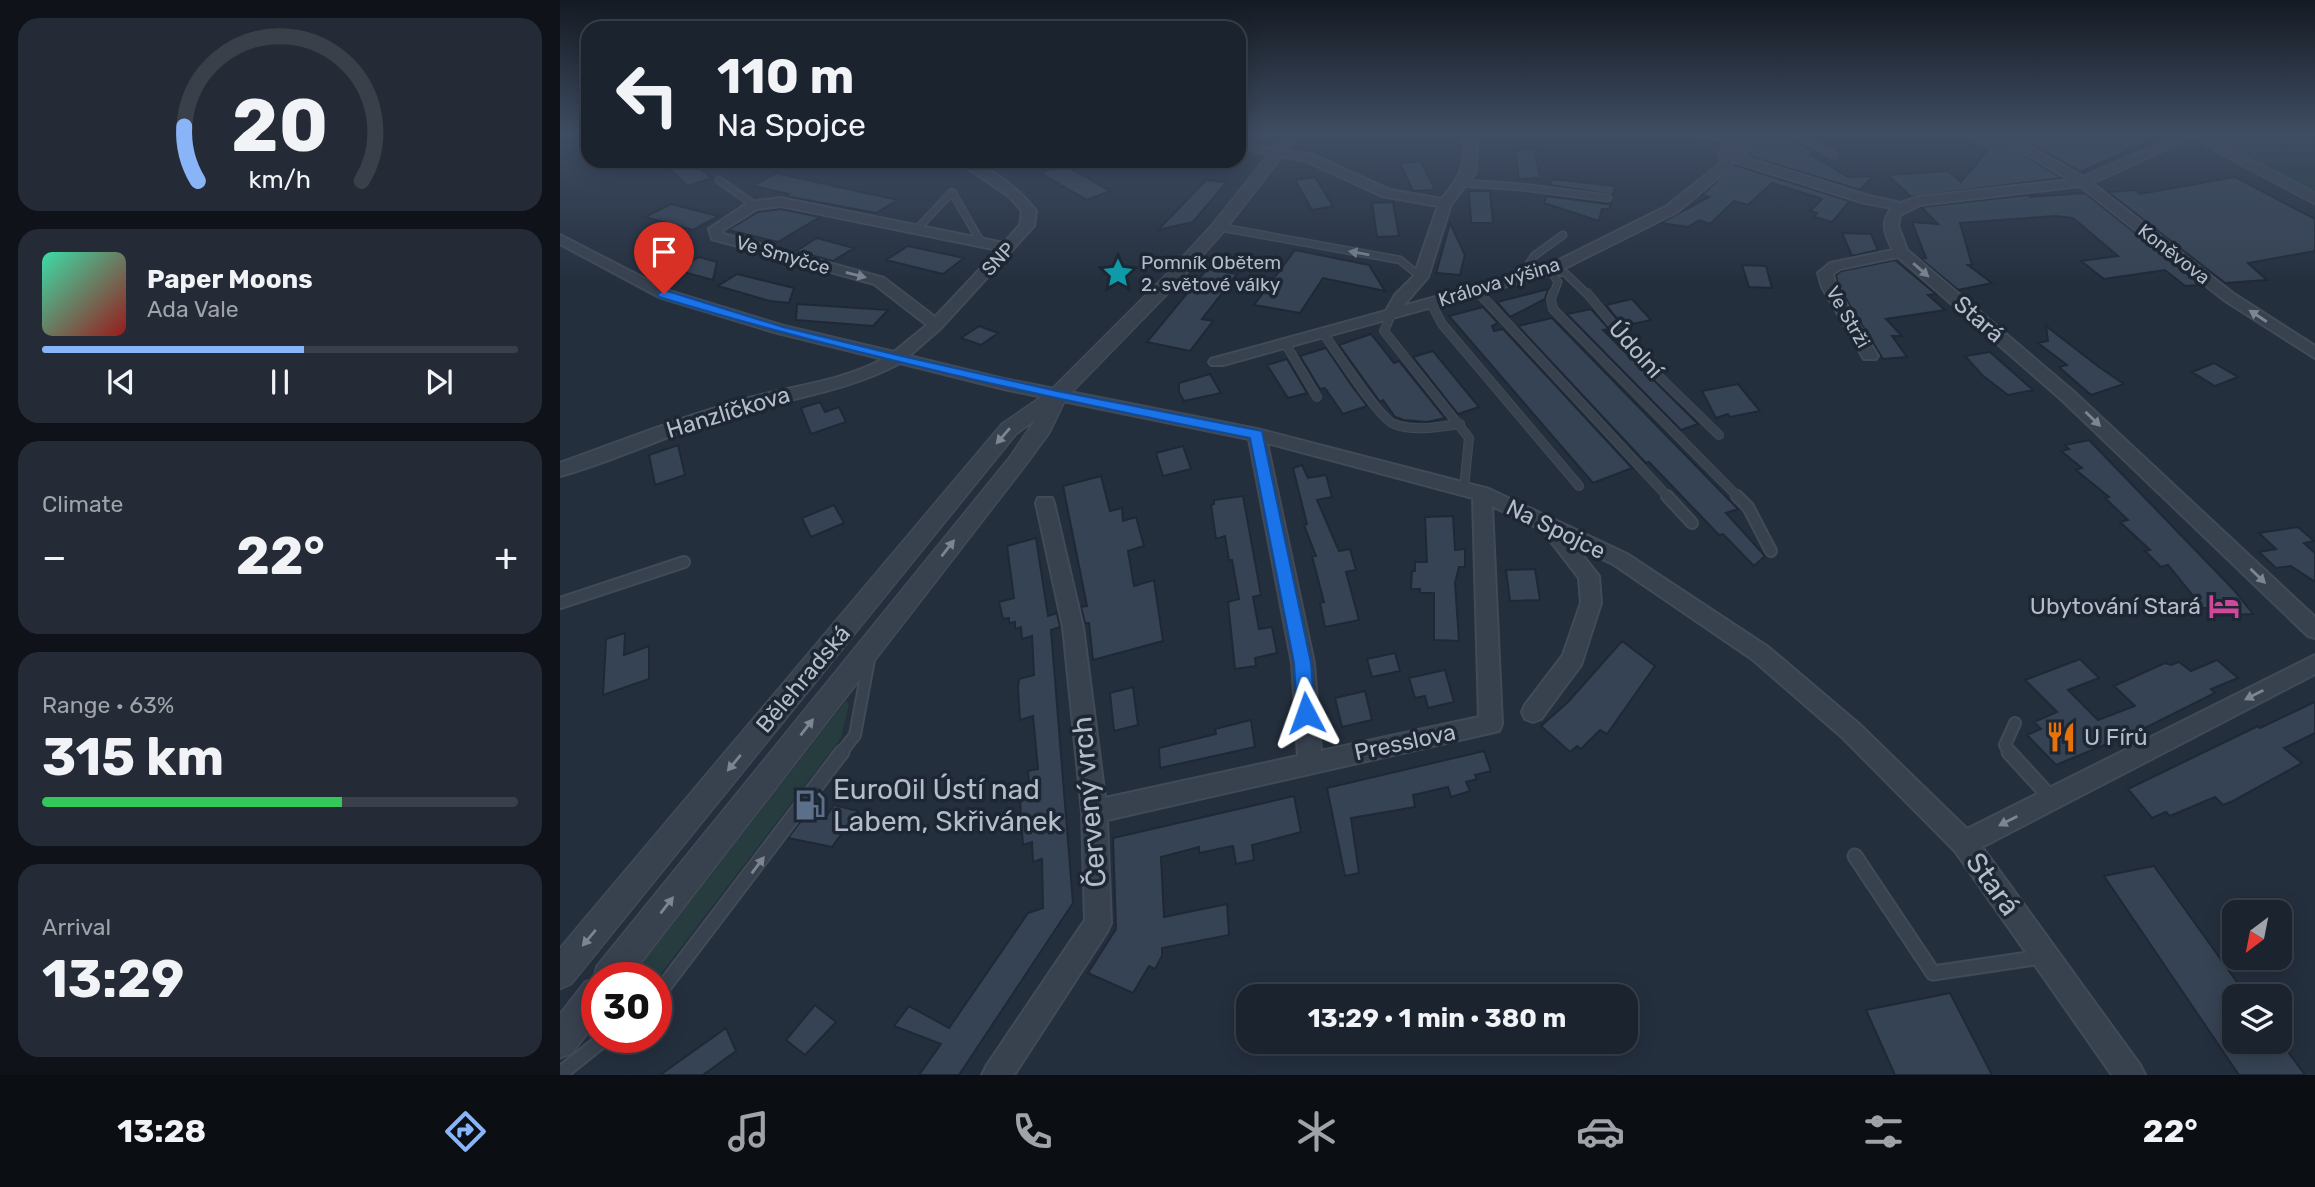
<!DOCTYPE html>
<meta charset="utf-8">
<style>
body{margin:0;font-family:Rubik,sans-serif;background:#242b36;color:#f1f3f6;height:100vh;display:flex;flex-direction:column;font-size:26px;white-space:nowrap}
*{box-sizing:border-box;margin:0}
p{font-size:23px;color:#a0a4aa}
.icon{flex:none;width:38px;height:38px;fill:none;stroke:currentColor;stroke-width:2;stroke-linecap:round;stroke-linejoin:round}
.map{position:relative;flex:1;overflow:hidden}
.panel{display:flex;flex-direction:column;gap:18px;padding:18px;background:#0f1319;width:560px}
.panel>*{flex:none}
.hud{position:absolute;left:21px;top:21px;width:665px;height:147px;border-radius:21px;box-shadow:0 4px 18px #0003,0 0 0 2px #39404a;background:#1b232e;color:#f1f3f6;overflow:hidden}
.needle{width:46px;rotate:212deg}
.fabs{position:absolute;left:1662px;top:900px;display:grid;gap:14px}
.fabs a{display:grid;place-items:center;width:70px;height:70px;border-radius:14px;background:#1b232e;box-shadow:0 4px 18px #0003,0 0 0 2px #39404a;font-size:35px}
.speed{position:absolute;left:21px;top:962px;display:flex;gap:14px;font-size:35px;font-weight:700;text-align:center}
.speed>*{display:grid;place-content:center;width:91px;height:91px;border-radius:50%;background:#1b232e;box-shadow:0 4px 18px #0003,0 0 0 2px #39404a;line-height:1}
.speed .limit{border:10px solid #d22;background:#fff;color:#111}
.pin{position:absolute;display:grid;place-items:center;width:60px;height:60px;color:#fff;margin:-72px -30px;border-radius:50% 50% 50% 0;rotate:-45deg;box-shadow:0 0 7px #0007}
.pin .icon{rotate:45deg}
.me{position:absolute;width:77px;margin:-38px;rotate:356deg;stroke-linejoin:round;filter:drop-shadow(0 0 5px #0008)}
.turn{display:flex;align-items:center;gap:24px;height:147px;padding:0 21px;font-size:32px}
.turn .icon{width:91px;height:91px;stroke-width:2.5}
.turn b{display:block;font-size:49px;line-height:60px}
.big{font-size:52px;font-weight:700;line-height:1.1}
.panel .tile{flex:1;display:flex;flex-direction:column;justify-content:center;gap:10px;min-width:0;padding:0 24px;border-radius:21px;background:#242b36}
.panel .dial{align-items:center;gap:0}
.dial svg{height:182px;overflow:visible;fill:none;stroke:#39404a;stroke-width:7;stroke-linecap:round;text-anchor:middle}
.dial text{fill:#f1f3f6;stroke:none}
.song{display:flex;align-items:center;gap:21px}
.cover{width:84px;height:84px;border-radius:10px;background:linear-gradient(135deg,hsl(160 70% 55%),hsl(0 70% 35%))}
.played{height:7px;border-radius:4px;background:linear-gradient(90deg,#8ab4f8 55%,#39404a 55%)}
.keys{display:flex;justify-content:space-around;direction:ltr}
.heat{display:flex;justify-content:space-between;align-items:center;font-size:38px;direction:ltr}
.charge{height:10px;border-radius:5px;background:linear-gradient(90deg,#34c759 63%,#39404a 0)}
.trip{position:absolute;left:676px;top:984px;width:402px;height:70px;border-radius:21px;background:#1b232e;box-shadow:0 4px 18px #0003,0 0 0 2px #39404a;font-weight:700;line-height:70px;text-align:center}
.tabs{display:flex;height:112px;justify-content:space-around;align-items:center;background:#0b0e12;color:#a0a4aa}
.tabs .icon{width:49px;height:49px}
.tabs .selected{color:#8ab4f8}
.tabs b{font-size:32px;color:#f1f3f6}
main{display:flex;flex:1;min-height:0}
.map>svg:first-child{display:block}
.green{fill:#263c3f}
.building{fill:#364354;stroke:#1f2835;stroke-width:2}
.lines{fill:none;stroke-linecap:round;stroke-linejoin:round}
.service-far3-casing{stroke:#414a57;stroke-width:9}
.service-far2-casing{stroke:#414a57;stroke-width:10}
.service-far1-casing{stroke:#414a57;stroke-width:14}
.service-casing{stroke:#414a57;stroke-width:17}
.minor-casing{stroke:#414a57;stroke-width:4}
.tertiary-casing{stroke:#414a57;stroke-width:3}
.service-far3{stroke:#38414e;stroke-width:6}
.service-far2{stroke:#38414e;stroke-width:8}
.service-far1{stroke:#38414e;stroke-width:10}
.service{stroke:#38414e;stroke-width:13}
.minor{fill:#38414e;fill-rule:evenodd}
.tertiary{fill:#38414e;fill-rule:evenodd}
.oneway{fill:#7c8592}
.route{fill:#1a73e8;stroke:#114b97;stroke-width:2}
.labels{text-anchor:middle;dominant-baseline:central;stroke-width:7;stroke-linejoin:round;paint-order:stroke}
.far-street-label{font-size:19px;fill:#b4bcc9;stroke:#1d2633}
.far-poi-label{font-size:19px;fill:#b4bcc9;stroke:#1d2633;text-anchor:start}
.street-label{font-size:23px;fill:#b4bcc9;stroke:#1d2633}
.poi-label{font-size:23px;fill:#b4bcc9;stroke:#1d2633;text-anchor:end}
.near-poi-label{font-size:28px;fill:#b4bcc9;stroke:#1d2633;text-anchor:start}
.near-street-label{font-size:28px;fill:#b4bcc9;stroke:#1d2633}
</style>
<main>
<section class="panel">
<div class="tile dial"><svg viewBox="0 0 100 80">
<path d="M14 69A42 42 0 1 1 86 69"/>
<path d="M14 69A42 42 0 0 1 8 45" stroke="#8ab4f8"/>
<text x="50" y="56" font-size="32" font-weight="700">20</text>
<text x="50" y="72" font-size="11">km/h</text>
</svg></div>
<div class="tile">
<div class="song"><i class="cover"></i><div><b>Paper Moons</b><p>Ada Vale</p></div></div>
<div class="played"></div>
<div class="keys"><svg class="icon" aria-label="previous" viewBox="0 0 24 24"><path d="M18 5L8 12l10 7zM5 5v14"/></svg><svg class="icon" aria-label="pause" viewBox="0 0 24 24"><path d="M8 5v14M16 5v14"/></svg><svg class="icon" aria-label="next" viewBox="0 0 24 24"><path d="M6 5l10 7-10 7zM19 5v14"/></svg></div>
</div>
<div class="tile"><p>Climate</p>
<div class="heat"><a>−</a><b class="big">22°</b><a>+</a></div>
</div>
<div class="tile"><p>Range · 63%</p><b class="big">315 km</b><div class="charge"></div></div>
<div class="tile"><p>Arrival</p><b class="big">13:29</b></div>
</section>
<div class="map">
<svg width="1755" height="1075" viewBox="0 0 1755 1075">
<rect width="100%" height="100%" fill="#242f3e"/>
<path class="green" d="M1633 133H1755V199Z
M286 701 289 704 281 738 96 980 70 978Z"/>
<path class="building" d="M1211 133H1225L1228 138 1254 151 1250 154 1288 177 1313 176 1300 190 1188 156 1195 145Z
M1392 133H1427L1502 178 1351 197 1328 175 1388 171 1401 182 1427 151Z
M1451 133H1607L1521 172Z
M975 149 980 178 959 179 955 150Z
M101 161H132L152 178 127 186Z
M861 161 875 190 853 191 840 163Z
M503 164 550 191 527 200 480 173Z
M1174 165 1290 201 1272 222 1254 217 1257 213 1250 211 1262 199 1212 183 1188 205 1174 201 1150 224 1139 220 1128 227 1100 223 1149 197 1142 195Z
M216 173 283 188 338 200 316 213 225 196 229 194 193 186Z
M755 177 773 206 752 210 735 180Z
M1675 177 1755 219V251L1688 263 1707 280 1665 283 1548 192 1576 190 1580 194Z
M992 179 1055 186 1053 195 990 185Z
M646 180 667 182 633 222 598 230Z
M909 191H930L933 223H911Z
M1525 193 1641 285 1625 286 1605 270 1544 279 1521 261 1558 256 1513 218 1495 216 1400 223 1412 265H1408L1432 283 1398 290 1361 259 1366 258 1352 222 1378 224 1361 207 1476 194 1469 197Z
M986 196 1047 204 1051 203 1049 209H1042L1039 221 984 203Z
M833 202 839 236 817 237 812 203Z
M111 204 159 216 133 230 85 217Z
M221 209 260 217 218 242 168 230 198 212Z
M890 223 905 255 900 275 876 273Z
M1282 233 1311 234 1318 250 1292 256Z
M257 238 294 248 273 261 236 251Z
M348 246 404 258 383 274 326 260Z
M735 250 809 265 825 291 763 278 740 313 694 305Z
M139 257 157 262 153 280 116 270Z
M1335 260 1376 294 1368 295 1385 310 1326 319 1342 336H1332L1347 357 1323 359 1278 286 1276 275 1281 271Z
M1182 265 1206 266 1212 288 1189 287Z
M647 269 677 274 642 319 653 321 630 351 587 342Z
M177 274 234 288 229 303 210 301 158 286Z
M988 289 985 299 950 317 937 302Z
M1072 299 1091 320 1063 326 1046 305Z
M237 304 328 310 313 326 236 320Z
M923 307 938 323 932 326 934 331 943 329 1072 468 1033 483 889 316Z
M1031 309 1049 329 1043 330 1138 424 1121 430 1007 314Z
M992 318 1178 509 1166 513 1205 556 1194 566 1163 534 1159 535 1089 462 1086 463 958 326Z
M419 326 438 333 421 345 401 338Z
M1486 326 1539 367 1564 384 1531 395 1499 367 1507 365 1478 343 1488 341Z
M811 334 834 363 839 361 885 418 867 422 844 420 835 417 823 400 820 402 779 345Z
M766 348 792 386 807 406 783 414 765 388 760 389 740 356Z
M873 351 919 407 898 414 853 357Z
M1430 352 1473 390H1474L1448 395 1422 375 1405 356Z
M727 359 747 393 728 398 707 365Z
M1654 363 1678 377 1655 386 1632 372Z
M650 374 661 393 624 401 619 392V383Z
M1178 384 1200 411 1170 417 1168 414 1156 418 1142 391Z
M260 402 265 412 279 407 286 422 251 434 241 408Z
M1529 440 1673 589 1693 614 1653 616 1647 608H1643L1608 565 1601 567 1585 551 1590 550 1560 522 1568 520 1545 498 1549 497 1516 470 1522 468 1501 451 1509 449 1505 445Z
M118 445 125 475 95 485 89 455Z
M623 446 631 469 603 476 596 453Z
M742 465 748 478 766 475 772 497 757 500 779 551 790 549 796 570 786 572 799 620 765 627 760 603 764 602 752 556H756L744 525 747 524 733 468Z
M541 476 550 511 562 508 563 521 576 517 584 546 568 551 574 586 594 580 603 641 533 660 529 623H525L521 607 527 606 503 486Z
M683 496 701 595 693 597 699 629 712 627 717 653 695 658 696 666 675 669 668 602 679 599 672 560H669L665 536 656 539 651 505 654 504V500Z
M274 505 284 523 251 537 242 518Z
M893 516 895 550 905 549V567H899L895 583 899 641 874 640V593H860V589H851L852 571H855V562H867L865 517Z
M1738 527 1754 541 1744 543 1755 553V582L1731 566 1716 568 1699 552 1716 549 1699 533Z
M476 538 488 616 497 613 500 627 491 630 513 903 399 1075H359L381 1044 334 1026 349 1006 389 1028 468 913 483 908 482 859 473 862 472 842 463 845 459 786 469 783 468 771 478 769 473 716 460 720 458 688 459 679 474 675 472 636 462 639 461 627 455 629V622L449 623V618L443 619 439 602 454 598 447 546Z
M975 569 980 600 950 601 946 570Z
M65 633 64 655 89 646V679L43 695 46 639Z
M1062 641 1095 666 1047 734 1040 730 1021 749 1017 746 1010 752 981 726 1008 702Z
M835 653 840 671 812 677 807 659Z
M1520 659 1539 678 1508 690 1538 720 1575 706 1554 686 1605 663 1611 665 1619 662 1631 671 1657 660 1678 678 1651 689 1655 693 1585 728 1496 765 1467 735 1481 729 1474 722 1497 712 1465 680Z
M885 670 894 702 868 708 865 696 855 698 849 678Z
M573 687 578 725 554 731 550 693Z
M805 691 812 720 782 727 775 698Z
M1755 702V733L1724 748 1742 763 1673 801 1663 805 1655 797 1610 816 1606 812 1592 818 1568 789 1698 726 1700 728Z
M691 720 695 747 600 768 599 748 656 734 655 729Z
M924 751 931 771 915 775 917 779 906 782 910 791 891 797 888 787 853 795 855 807 791 818 799 873 785 876 767 788Z
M734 796 741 832 692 845 694 860 676 864 673 846 639 853V847L601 857 604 917 667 904 669 935 602 948V956L595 969 589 966 573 993 528 973 556 929 553 838Z
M274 805 298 811 272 847 228 838 249 810 267 815Z
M1594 866 1687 996H1675V1041H1720L1745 1075H1679L1544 876Z
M1390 993 1432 1075H1335L1306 1010Z
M255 1005 276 1022 245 1055 226 1040Z
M166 1028 176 1051 143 1075H100Z"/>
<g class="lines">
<g class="service-far3-casing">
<path id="service-far3" d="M1231 133 1274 155
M679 146 719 152
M159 180 194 205
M902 183 962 187 1048 198
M659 227 840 260 861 277
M356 230 392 192 421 242
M990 270 998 282 993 295
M990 270 1005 273 1028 295
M960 278 974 256 1003 235
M916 290 921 295"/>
</g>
<g class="service-far2-casing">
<path id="service-far2" d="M919 293 1109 498
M993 293 991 299 993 309 1179 498
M1027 293 1084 362 1159 435
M871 303 882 324 1019 486
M832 313 824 331 909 438 904 488
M763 333C776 350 818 418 834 424 855 432 879 427 900 424
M725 343 757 397"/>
</g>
<g class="service-far1-casing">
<path id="service-far1" d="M1107 496 1132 523
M1177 496 1188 507 1211 551
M0 603 124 562
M281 753 295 735 309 660
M1450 753 1445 745 1455 723"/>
</g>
<g class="service-casing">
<path id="service" d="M1449 752 1491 798
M1295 856 1373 973 1481 957
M96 997 282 752
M0 1074 45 1038"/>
</g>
<g class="minor-casing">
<path id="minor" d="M902 133H914L917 148 915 173 891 204 868 277 843 306 985 267 1107 206 1162 162 1159 155 1167 141 1123 136 1117 133H1184L1183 139 1171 155 1188 133H1200L1184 157 1309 196 1341 203 1358 197 1510 180 1430 133H1445L1524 177 1623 133H1636L1635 136 1532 183 1674 294 1755 346V358L1664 300 1520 186 1360 205 1340 215 1338 226 1347 250 1514 392 1755 617V638L1748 636 1502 400 1338 257 1280 269 1273 274 1276 287 1318 356 1316 359H1304L1262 287 1258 273 1270 263 1333 250C1325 235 1320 222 1332 208L1301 202 1175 162 1171 155 1172 166 1117 212 995 273 663 365H651L649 362 651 359 826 311 835 295 854 276 878 206 822 196 746 161 715 155V149L753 155 830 190 882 199C901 175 908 165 902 133Z
M397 161C426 161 458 188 476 211L474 226 381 328 349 356 444 379 697 429 929 489 1067 554 1208 647 1299 724 1407 829 1755 655V674L1422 847 1580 1065 1585 1075H1552L1395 851 1283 738 1192 659 1053 564 1016 547 1039 576 1041 603 1021 665 981 719 973 722 965 719 962 712 965 705 1003 655 1021 603 1019 578 982 530 932 506 942 724 939 731 547 820 551 923 547 932 454 1075H422L427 1065 525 920 522 812 503 627 476 503 478 498H492L494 503 523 627 545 798 738 756 732 663 689 439 444 389 340 363C287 392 219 400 161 418 107 435 55 461 0 476V463C63 440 125 416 189 398 233 386 283 381 323 359L214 332 99 297 0 244V235L109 291 224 326 334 352 367 325 314 284 152 239 149 229 189 202 221 198 444 243 460 225 462 211 449 196ZM221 206 438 250 375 317 324 278 163 234V230L197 209ZM707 443 913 498 919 717 761 751 754 663Z"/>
</g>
<g class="tertiary-casing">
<path id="tertiary" d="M726 133H740L665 230 616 285 506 398 489 433 464 467 69 978H37V1021L12 1053 0 1058V1014L25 982 33 979 37 966 450 457 475 420 456 434 11 984 0 989V948L442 424 490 391 604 277 653 224Z
M1622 133H1640L1755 193V204Z"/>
</g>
<use href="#service-far3" class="service-far3"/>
<use href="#service-far2" class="service-far2"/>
<use href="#service-far1" class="service-far1"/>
<use href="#service" class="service"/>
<use href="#minor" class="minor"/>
<use href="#tertiary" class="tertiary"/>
</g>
<defs><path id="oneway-solid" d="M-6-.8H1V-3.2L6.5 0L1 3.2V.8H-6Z" transform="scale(1.75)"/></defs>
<g class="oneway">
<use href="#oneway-solid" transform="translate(799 253) rotate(-170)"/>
<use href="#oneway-solid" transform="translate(1361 270) rotate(41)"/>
<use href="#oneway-solid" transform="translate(296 275) rotate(14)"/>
<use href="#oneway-solid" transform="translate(1698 316) rotate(-147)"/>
<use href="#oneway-solid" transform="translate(1533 419) rotate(44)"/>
<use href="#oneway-solid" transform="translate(443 436) rotate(131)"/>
<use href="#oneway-solid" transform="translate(388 548) rotate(-52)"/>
<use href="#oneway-solid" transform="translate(1698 576) rotate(44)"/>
<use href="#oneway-solid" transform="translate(1694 695) rotate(153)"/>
<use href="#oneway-solid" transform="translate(247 727) rotate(-52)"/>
<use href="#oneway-solid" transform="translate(174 763) rotate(130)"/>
<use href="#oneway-solid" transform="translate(1448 821) rotate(153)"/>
<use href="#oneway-solid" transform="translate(198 865) rotate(-53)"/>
<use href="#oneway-solid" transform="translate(107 905) rotate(-52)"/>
<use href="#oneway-solid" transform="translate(29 938) rotate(130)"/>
</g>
<linearGradient id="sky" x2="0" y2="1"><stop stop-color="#141a22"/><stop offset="0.47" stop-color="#3f4d63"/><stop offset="1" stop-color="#3f4d63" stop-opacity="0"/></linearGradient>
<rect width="1755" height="284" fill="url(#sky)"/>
<path class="route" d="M104 290 223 327 337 355 497 391 702 431 751 663 755 713 753 718 746 721 739 718 737 713 734 663 690 438C491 398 294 356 99 297L98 294Z"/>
<defs>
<g id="sight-bare" transform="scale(2.415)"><path d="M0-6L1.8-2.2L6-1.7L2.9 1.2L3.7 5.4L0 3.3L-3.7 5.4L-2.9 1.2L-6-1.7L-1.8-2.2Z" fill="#0f9aa8" stroke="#1d2633" stroke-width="2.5" paint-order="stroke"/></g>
<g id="hotel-bare" transform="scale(2.415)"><path d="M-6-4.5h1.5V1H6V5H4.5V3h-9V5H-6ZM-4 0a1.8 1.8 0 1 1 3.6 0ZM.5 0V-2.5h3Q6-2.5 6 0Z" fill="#d1479c" stroke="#1d2633" stroke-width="2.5" paint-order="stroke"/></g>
<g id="restaurant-bare" transform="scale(2.415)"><path d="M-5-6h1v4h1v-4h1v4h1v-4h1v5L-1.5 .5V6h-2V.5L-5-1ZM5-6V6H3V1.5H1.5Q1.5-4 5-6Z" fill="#e8710a" stroke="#1d2633" stroke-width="2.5" paint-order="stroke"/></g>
<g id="fuel-bare" transform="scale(2.415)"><path d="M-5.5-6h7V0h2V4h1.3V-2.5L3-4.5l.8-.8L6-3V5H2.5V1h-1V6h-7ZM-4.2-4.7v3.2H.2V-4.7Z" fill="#5c6f8a" stroke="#1d2633" stroke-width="2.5" paint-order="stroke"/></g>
</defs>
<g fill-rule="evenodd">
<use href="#sight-bare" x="558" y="273"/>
<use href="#hotel-bare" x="1664" y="606"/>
<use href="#restaurant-bare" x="1501" y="737"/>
<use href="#fuel-bare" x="250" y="805"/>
</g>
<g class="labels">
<g class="far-street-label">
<text transform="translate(1614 254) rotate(38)">Koněvova</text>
<text transform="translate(223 255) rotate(16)">Ve Smyčce</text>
<text transform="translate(438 259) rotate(-47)">SNP</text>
<text transform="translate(939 282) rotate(-17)">Králova výšina</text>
<text transform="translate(1288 317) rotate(60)">Ve Strži</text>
</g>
<g class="far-poi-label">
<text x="581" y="262">Pomník Obětem<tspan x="581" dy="22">2. světové války</tspan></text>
</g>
<g class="street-label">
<text transform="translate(1419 319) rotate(41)">Stará</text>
<text transform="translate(1076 349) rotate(48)">Údolní</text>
<text transform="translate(168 412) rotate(-17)">Hanzlíčkova</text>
<text transform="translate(996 529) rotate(26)">Na Spojce</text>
<text transform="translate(243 679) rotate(-50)">Bělehradská</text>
<text transform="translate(845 742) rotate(-12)">Presslova</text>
</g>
<g class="poi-label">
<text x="1641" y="606">Ubytování Stará</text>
<text x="1524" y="737" text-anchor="start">U Fírů</text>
</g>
<g class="near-poi-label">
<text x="273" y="789">EuroOil Ústí nad<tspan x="273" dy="32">Labem, Skřivánek</tspan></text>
</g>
<g class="near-street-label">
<text transform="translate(529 802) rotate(-95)">Červený vrch</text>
<text transform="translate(1433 884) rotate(54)">Stará</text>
</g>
</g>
</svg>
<div class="fabs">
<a><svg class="needle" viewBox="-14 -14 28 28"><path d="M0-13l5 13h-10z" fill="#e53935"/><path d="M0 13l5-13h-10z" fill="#a0a4aa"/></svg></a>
<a><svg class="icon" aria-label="layers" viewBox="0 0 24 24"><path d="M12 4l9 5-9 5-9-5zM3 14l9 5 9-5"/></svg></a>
</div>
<div class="speed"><div class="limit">30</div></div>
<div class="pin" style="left:104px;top:294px;background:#d93025"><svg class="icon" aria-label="arrive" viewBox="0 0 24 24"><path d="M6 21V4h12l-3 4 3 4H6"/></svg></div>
<svg class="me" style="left:746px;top:713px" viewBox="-20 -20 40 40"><path d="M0-17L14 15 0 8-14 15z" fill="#1a73e8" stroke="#fff" stroke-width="4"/></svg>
<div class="trip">13:29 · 1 min · 380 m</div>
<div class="hud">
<div class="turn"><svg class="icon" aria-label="left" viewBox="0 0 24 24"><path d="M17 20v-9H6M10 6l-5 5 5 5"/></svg><div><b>110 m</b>Na Spojce</div></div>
</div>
</div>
</main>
<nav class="tabs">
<b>13:28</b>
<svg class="icon selected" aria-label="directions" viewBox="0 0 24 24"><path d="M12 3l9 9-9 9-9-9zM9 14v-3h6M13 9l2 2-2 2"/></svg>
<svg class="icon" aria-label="music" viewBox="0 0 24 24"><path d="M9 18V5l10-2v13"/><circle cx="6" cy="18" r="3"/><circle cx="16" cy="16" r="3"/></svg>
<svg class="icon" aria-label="phone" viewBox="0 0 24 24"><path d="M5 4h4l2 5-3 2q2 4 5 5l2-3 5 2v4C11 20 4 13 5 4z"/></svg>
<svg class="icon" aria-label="climate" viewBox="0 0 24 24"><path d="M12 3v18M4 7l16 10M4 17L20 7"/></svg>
<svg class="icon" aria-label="car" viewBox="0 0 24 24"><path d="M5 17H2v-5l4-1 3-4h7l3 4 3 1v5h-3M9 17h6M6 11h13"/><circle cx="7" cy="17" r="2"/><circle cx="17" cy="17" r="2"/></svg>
<svg class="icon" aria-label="filters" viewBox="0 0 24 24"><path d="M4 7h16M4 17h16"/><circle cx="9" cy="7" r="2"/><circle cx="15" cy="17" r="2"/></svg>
<b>22°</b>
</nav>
